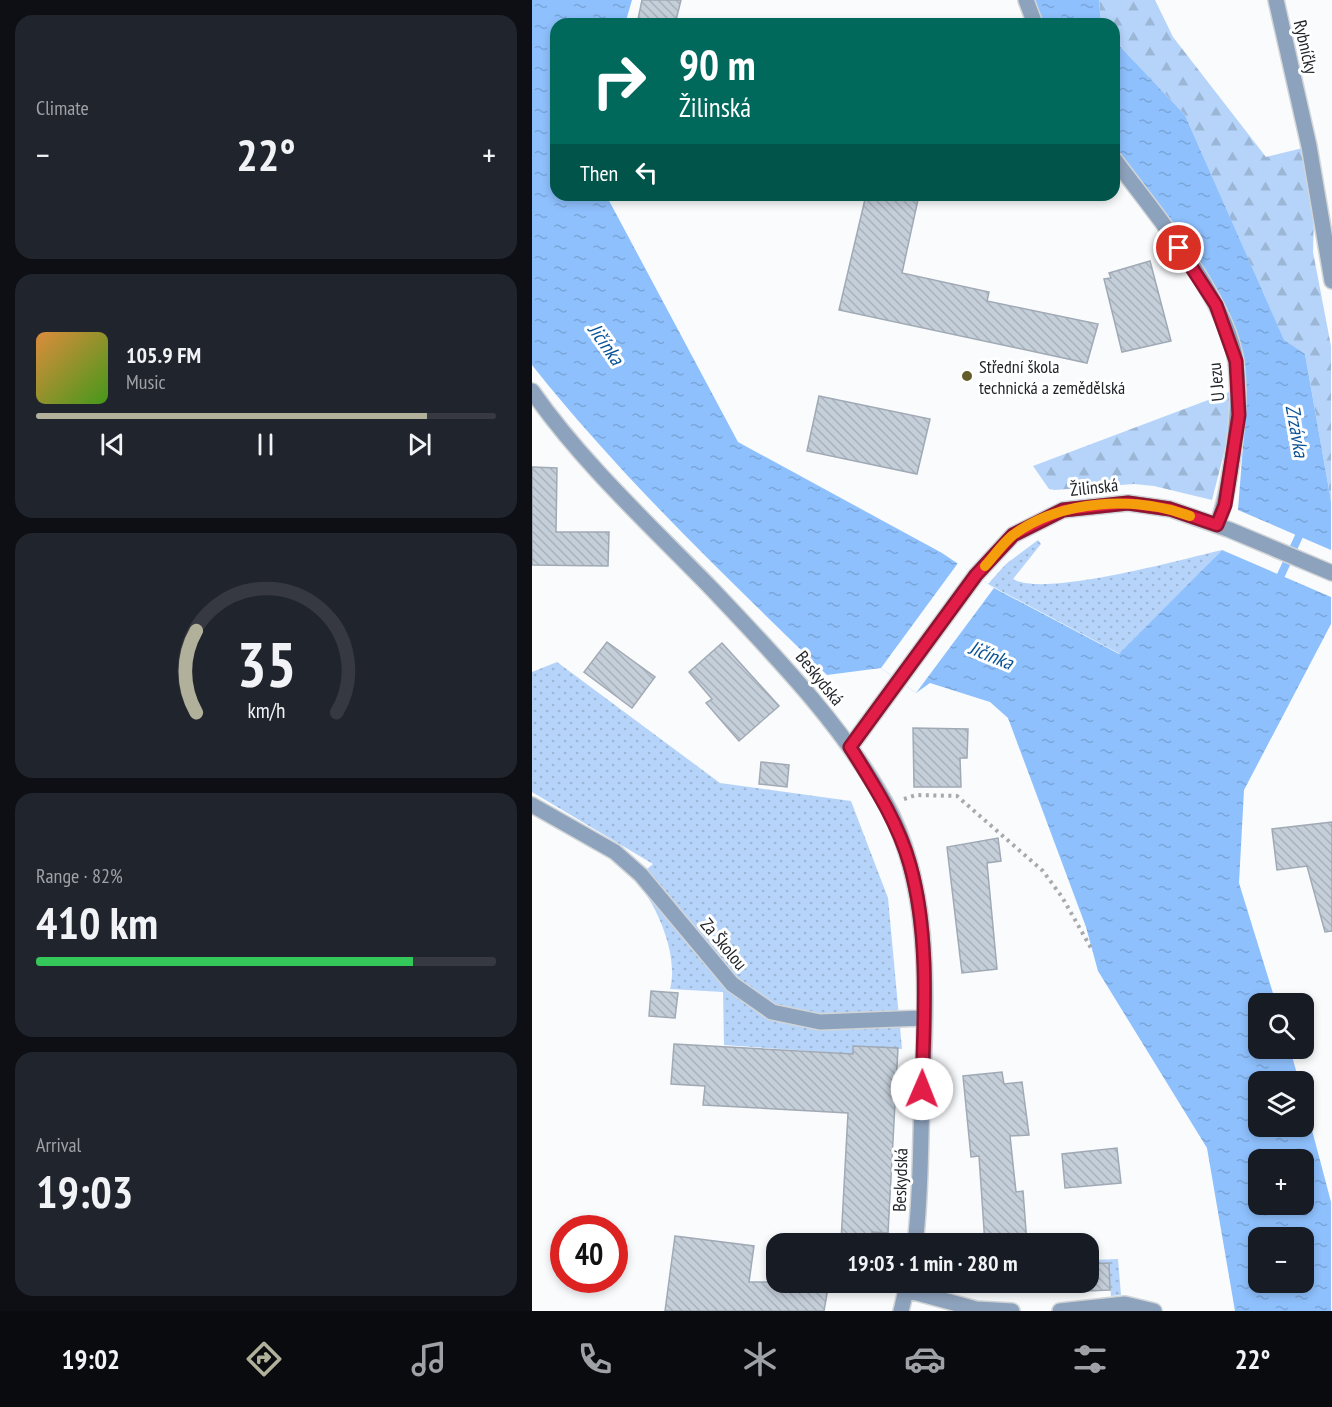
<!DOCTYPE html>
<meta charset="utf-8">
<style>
body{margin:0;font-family:"PT Sans Narrow",sans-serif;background:#20242c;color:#f1f3f6;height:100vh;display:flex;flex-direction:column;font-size:22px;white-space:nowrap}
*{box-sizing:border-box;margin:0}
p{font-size:20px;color:#9ea1a6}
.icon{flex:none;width:33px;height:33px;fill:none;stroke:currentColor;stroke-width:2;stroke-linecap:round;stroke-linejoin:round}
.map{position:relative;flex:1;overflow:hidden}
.sheet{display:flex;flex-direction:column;gap:15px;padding:15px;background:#0d0f14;width:532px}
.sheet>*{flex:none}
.hud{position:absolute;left:18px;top:18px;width:570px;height:183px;border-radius:18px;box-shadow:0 3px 9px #0003;background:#00695c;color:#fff;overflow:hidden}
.buttons{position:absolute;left:716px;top:993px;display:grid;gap:12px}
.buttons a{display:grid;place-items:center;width:66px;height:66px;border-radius:12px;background:#171b24;box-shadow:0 3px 9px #0003;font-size:30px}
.speed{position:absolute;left:18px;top:1215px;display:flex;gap:12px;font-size:30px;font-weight:700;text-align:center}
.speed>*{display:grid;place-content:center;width:78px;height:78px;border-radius:50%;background:#171b24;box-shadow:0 3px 9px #0003;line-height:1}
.speed .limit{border:9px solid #d22;background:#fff;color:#111}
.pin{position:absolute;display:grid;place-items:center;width:51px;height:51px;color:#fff;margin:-26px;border:3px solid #fff;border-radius:50%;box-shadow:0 2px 6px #0007}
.me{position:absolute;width:66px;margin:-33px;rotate:1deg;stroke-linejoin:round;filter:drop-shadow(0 0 4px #0008)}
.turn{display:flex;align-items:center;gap:21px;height:126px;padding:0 30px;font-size:27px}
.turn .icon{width:78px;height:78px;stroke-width:2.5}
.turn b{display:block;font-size:42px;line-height:51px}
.then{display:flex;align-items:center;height:57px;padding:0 30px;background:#0003;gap:12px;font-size:22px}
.big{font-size:45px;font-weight:700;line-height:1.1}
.sheet .widget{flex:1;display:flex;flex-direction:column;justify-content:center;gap:9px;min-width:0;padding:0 21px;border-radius:18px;background:#20242c}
.sheet .dial{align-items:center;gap:0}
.dial svg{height:156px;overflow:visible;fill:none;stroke:#363941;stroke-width:7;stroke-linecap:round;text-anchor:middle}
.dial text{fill:#f1f3f6;stroke:none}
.song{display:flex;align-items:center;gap:18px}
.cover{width:72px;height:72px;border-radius:9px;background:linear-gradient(135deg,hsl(30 70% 55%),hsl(100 70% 35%))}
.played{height:6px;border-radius:3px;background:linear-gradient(90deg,#b1b09a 85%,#363941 85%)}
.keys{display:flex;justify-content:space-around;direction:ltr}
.heat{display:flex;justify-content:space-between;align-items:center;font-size:33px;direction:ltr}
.charge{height:9px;border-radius:4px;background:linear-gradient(90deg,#34c759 82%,#363941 0)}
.trip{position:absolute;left:234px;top:1233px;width:333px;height:60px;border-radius:18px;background:#171b24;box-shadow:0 3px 9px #0003;font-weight:700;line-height:60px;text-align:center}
.dock{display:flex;height:96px;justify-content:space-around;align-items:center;background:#090b0e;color:#9ea1a6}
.dock .icon{width:42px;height:42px}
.dock .on{color:#b1b09a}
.dock b{font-size:27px;color:#f1f3f6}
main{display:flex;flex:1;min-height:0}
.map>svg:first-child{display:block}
.grass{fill:url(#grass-dots)}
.forest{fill:url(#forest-firs)}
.water{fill:url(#water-ripples);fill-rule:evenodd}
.pier{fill:#f9fbfd}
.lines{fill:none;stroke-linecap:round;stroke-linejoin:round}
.stream{stroke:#8ec0fd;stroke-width:8}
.building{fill:url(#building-back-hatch);stroke:#a0a9b4;stroke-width:1.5}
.minor-casing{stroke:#d2d5d7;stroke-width:18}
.path{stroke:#a7a9ac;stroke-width:4;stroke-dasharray:3 4.5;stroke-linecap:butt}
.minor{stroke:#8da2bc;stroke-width:15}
.route-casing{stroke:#92132f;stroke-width:15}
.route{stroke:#e11d48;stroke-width:10}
.slow{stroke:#f59e0b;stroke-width:10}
.poi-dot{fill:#625d29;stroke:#fff;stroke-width:2}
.labels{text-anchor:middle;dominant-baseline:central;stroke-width:6;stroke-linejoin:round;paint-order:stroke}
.street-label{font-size:18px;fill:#22262a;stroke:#fff}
.poi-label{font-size:18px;fill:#22262a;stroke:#fff;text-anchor:start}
.water-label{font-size:20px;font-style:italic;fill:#0a5297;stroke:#fff}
</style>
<main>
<section class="sheet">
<div class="widget"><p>Climate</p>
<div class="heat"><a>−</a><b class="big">22°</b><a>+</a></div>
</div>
<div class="widget">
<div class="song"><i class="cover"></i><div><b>105.9 FM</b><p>Music</p></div></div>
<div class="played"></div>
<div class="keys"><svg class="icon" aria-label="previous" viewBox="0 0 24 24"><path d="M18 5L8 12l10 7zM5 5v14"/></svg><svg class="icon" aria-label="pause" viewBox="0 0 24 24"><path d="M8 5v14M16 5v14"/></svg><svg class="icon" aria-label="next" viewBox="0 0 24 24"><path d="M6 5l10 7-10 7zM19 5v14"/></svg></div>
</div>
<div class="widget dial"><svg viewBox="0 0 100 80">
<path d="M14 69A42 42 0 1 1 86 69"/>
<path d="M14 69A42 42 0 0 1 14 27" stroke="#b1b09a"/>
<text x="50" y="56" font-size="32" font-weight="700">35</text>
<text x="50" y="72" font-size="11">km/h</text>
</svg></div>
<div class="widget"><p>Range · 82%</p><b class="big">410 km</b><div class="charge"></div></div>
<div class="widget"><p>Arrival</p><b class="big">19:03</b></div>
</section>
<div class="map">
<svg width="800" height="1311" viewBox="0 0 800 1311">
<defs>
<pattern id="grass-dots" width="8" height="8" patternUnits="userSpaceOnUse" patternTransform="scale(1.5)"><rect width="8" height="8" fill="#b6d4fa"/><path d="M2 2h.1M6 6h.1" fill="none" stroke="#9cb6d6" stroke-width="1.8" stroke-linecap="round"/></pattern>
<pattern id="forest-firs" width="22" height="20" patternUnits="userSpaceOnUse" patternTransform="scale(1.5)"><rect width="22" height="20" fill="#b6d4fa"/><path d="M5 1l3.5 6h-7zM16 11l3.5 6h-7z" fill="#9cb6d6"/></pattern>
<pattern id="water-ripples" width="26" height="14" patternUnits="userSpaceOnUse" patternTransform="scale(1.5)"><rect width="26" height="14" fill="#8ec0fd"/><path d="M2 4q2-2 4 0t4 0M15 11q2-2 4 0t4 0" fill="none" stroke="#7aa5d9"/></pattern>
<pattern id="building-back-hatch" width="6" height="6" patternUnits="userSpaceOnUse" patternTransform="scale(1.5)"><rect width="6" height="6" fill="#c5cfda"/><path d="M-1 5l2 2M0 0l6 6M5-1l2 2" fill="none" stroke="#a9b2bb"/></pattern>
</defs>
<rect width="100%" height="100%" fill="#f9fbfd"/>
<path class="grass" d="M506 540 509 544 481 579C511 598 651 559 690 550L588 654 456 584 474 564Z
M25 662 188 783 319 801 356 898 370 1049 321 1046V1054L192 1045 191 992 138 989C147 955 125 905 103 879L121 864 0 792V672Z
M586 1259 589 1295 579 1296 576 1263 557 1264V1260Z"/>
<path class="forest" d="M567 0H623L641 37 734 157 775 147 782 213 781 252 799 346V501L773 354 752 341 653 115 582 40V24H569Z
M700 391 702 414 680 500 622 486 602 484 522 490 517 489 501 466Z"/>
<path class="water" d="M0 0H100L93 24H24V195H74L206 442 410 553 462 588 587 654 690 550 799 597V624L712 790 707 883 744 1003 726 1004V1048L758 1049 767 1081 726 1082V1126H771V1096L799 1202V1311H703L675 1148 566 971 554 927 476 718 458 702 398 683 384 693 349 668 295 675C192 575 89 477 0 365ZM726 1160H771V1204H726ZM726 1238H771V1282H726Z
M501 0H567L569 24H509Z
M582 40 653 115 752 340 773 354 799 501V550L706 510 714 407 712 371 691 302 650 240 582 149Z"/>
<path class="pier" d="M426 563 462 588 384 693 349 668Z"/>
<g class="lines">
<path class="stream" d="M744 586 767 536 766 526"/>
</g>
<path class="building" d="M110 0H149L143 24H105Z
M334 195H387L370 273 457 292 455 301 566 324 555 363 307 310Z
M618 261 639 341 590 352 572 279 579 278 577 273Z
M287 396 398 419 385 474 275 451Z
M0 467 25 468 24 532H77L76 566 0 565Z
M75 642 123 677 100 708 52 672Z
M190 643 247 706 207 741 174 703 180 699 157 672Z
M381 728 436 729 435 758H428L429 787H382Z
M229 762 257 765 255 787 227 784Z
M800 822V931L793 932 775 866 745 870 740 829Z
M466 838 469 861 455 863 465 969 430 973 415 847Z
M119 991 146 993 143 1018 117 1016Z
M142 1044 321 1054V1046L366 1048 356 1233 340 1232V1244L309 1242 316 1113 171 1105 173 1086 139 1084Z
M470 1072 472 1084 490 1082 497 1135 478 1136 484 1192 491 1191 495 1244H453L447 1156 439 1157 431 1076Z
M585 1148 589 1183 533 1188 530 1154Z
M143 1236 222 1246 217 1282H297L292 1311H133Z
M577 1263 578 1290 556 1291V1264Z"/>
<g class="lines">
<g class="minor-casing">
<path id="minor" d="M494 0 503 24
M744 0 777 146 800 281
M582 159C621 211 695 298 704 362 708 393 705 423 701 454 697 479 694 502 685 525
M0 391C51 464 119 526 181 590 243 656 308 722 353 802 403 891 393 1006 390 1104 388 1151 389 1197 383 1244
M318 747 444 575 481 535 531 510 596 503 638 509 698 530 800 573
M0 805 83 852 109 875 200 984 240 1012 288 1022 391 1018
M374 1290 444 1309 480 1311
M369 1311 376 1282
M528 1311 593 1304 622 1311"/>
</g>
<path class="path" d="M372 799 384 795 425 796 511 871 530 897 559 948"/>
<use href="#minor" class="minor"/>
</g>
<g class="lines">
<g class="route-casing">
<path id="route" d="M390 1089C392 1017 398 936 378 865 366 822 341 784 318 747L444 575 481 535 531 510 596 503 638 509 685 525 693 505 707 415 704 361 684 305 647 248"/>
</g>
<use href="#route" class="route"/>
<path class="slow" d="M453 566C462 556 471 543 481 535 530 499 603 496 658 516"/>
</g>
<circle class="poi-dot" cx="435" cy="376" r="6"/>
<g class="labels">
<g class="street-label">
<text transform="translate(774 47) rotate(77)">Rybníčky</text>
<text transform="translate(684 382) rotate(-96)">U Jezu</text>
<text transform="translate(562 487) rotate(-6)">Žilinská</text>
<text transform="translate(288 678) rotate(51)">Beskydská</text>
<text transform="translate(192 944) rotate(50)">Za Školou</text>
<text transform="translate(368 1180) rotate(-88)">Beskydská</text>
</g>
<g class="poi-label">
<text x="447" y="366">Střední škola<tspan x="447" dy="21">technická a zemědělská</tspan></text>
</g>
<g class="water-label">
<text transform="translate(74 344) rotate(55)">Jičínka</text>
<text transform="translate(765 431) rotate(80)">Zrzávka</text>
<text transform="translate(459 655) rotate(22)">Jičínka</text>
</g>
</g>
</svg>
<div class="buttons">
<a><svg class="icon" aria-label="search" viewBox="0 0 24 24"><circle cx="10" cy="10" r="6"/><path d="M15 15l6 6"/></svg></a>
<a><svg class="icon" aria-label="layers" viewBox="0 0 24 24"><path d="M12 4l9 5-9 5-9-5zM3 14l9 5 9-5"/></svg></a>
<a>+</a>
<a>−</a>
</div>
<div class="speed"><div class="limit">40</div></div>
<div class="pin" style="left:647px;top:248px;background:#d93025"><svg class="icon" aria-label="arrive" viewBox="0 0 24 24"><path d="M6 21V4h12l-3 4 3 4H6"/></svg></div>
<svg class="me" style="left:390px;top:1089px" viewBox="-20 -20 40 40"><circle r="19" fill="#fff"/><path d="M0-13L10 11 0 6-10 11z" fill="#e11d48"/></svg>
<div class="trip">19:03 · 1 min · 280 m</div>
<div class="hud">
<div class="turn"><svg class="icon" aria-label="right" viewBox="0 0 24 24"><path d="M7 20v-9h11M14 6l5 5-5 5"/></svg><div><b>90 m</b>Žilinská</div></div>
<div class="then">Then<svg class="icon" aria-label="left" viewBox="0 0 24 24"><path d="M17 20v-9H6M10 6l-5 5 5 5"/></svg></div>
</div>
</div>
</main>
<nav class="dock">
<b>19:02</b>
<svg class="icon on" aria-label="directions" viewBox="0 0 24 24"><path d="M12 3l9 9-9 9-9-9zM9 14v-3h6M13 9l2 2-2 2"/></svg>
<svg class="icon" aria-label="music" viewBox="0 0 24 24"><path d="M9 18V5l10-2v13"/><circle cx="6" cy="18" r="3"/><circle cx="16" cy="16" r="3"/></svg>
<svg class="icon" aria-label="phone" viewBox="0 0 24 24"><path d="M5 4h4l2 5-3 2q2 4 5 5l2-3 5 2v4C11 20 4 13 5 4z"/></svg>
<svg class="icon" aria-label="climate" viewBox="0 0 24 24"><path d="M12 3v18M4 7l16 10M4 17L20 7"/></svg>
<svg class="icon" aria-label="car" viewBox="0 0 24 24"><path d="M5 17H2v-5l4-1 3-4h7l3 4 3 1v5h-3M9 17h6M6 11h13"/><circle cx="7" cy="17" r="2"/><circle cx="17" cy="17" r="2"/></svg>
<svg class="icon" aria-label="filters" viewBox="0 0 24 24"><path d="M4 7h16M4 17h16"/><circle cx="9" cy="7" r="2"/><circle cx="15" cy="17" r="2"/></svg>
<b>22°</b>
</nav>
